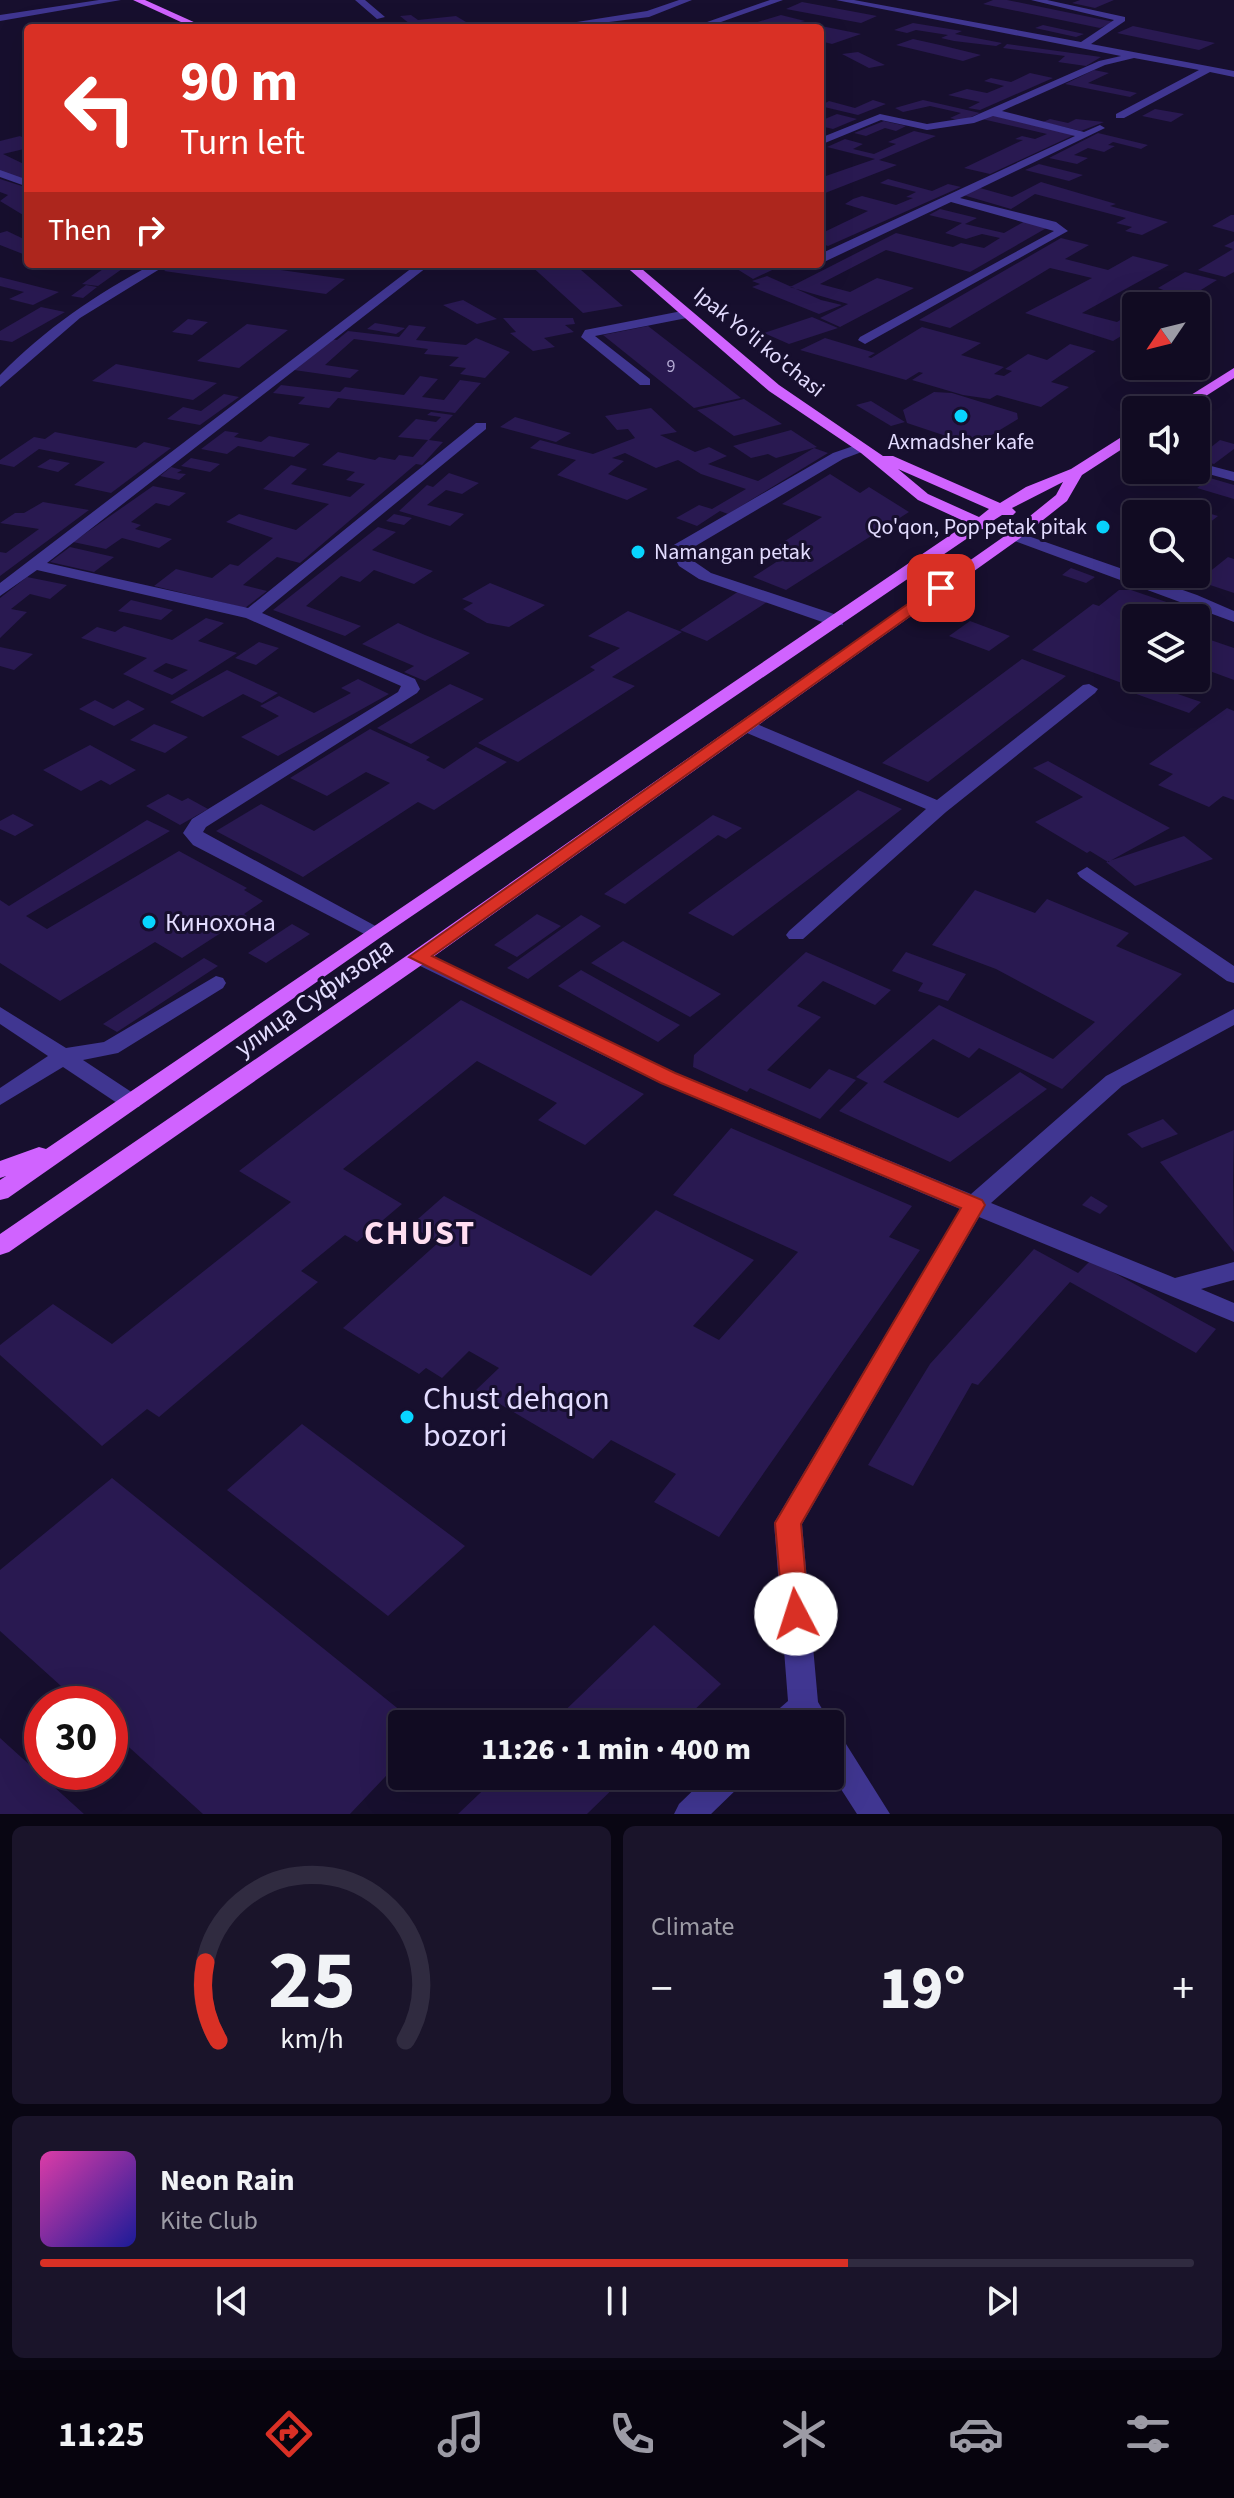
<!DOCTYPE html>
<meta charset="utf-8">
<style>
body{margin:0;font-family:"Source Sans 3",sans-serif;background:#1a142a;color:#f1f3f6;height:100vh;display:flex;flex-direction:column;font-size:30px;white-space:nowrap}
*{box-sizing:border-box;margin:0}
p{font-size:26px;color:#9c9ba5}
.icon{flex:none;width:44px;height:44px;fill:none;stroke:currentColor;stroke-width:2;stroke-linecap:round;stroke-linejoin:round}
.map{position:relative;height:1814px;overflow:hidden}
.details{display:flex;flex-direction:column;gap:12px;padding:12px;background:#090613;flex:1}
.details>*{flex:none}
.banner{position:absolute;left:24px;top:24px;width:800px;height:244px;border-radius:8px;box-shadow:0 8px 32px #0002,0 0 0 2px #302b40;background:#d93025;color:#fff;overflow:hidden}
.needle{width:52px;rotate:235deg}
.fabs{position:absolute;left:1122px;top:292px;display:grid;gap:16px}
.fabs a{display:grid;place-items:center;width:88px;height:88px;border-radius:8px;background:#110b22;box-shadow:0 8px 32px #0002,0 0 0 2px #302b40;font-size:40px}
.speed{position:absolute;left:24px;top:1686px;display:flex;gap:16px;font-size:40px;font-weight:700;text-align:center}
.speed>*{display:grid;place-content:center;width:104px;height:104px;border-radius:50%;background:#110b22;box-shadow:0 8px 32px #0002,0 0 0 2px #302b40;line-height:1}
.speed .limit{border:12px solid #d22;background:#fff;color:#111}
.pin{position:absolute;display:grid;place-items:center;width:68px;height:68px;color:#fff;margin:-34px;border-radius:16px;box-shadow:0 4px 12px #0006}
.me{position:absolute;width:88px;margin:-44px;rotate:355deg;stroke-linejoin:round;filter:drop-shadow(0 0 6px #0008)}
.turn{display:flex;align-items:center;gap:28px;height:168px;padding:0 24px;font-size:36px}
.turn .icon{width:104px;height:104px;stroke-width:2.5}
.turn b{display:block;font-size:56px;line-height:68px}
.then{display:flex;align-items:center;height:76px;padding:0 24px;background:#0003;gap:16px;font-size:30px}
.big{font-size:60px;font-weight:800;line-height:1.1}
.details .widget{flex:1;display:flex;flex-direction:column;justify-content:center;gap:12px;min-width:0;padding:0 28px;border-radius:12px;background:#1a142a}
.details .dial{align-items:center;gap:0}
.dial svg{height:208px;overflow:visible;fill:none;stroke:#302b40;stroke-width:7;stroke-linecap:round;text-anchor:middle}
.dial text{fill:#f1f3f6;stroke:none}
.song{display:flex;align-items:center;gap:24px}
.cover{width:96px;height:96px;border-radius:12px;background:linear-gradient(135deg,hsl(320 70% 55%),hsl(240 70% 35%))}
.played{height:8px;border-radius:4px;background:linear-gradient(90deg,#d93025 70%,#302b40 70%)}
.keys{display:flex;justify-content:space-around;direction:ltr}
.heat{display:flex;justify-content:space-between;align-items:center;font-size:44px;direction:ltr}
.details .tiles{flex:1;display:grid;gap:12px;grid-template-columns:1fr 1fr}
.widget:last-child{grid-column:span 2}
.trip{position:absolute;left:388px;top:1710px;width:456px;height:80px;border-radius:8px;background:#110b22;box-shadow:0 8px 32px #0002,0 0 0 2px #302b40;font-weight:800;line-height:80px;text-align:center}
.dock{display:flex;height:128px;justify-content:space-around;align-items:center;background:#07040e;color:#9c9ba5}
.dock .icon{width:56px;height:56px}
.dock .selected{color:#d93025}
.dock b{font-size:36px;color:#f1f3f6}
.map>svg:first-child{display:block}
.building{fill:#291951;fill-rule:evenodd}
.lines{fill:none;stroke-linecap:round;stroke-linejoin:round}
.minor{fill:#403691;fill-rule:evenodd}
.major{fill:#d063ff;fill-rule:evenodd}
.route{fill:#d93025;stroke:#8d1f18;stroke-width:2}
.poi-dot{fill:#08d5ff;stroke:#170f2e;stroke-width:3}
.labels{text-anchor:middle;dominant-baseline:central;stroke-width:6;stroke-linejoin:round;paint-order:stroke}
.far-number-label{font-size:18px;fill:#b4abd4}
.far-street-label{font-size:22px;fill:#e3dcff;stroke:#170f2e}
.far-poi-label{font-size:22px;fill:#e3dcff;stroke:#170f2e}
.poi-label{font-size:26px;fill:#e3dcff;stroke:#170f2e;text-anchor:start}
.street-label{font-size:26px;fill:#e3dcff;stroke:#170f2e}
.near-poi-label{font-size:32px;fill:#e3dcff;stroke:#170f2e;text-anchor:start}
.district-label{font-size:34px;font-weight:bold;letter-spacing:2px;fill:#ffdef1;stroke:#170f2e}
</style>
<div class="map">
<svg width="1234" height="1814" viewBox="0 0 1234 1814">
<rect width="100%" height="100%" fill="#170f2e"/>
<path class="building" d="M993 0H1007L1114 22 1100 28 983 4Z
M1080 0H1114L1095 8 1072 3Z
M802 2 877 16 861 23 786 9Z
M411 15 418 20 456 16 466 22 415 28 400 16Z
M781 15 805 21 801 22 861 34 832 44 820 41V28H768L751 24Z
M913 23 962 31 955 34 1002 43 996 46 954 41 941 38 948 35 916 30 907 33 894 30Z
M1043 25 1084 34 1076 37 1035 28Z
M1133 26 1215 43 1199 50 1117 33Z
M913 39 940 45 981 55 963 61 896 45Z
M1007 44 1101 57 1086 66 1058 62 1065 56 1003 48Z
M858 52 885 65 869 68 842 54Z
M1094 70 1109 73 1088 83 1137 93 1130 97 1065 84Z
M1030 73 1053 78 980 110 968 108 980 102 948 95 967 89 987 93 1004 86 984 81 991 78 1011 82Z
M873 100 886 104 858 115 820 106 829 101 855 108Z
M923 100 980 113 962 121 950 118 961 113 930 106 903 112 895 108Z
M1155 109 1184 114 1171 122 1142 116Z
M837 114 857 119 833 129 820 126V121Z
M991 115 1074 135 990 174 964 168 1023 140 1015 139 1022 136 1035 139 1047 134 982 119Z
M1050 119 1068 123 1076 119 1104 122 1081 131 1043 122Z
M884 121 906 126 896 131 885 128 866 136 854 133Z
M914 131 936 136 879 160 897 165 820 195V178L875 159 827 147 845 139 863 144 853 149 874 154 896 144 888 142Z
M1098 133 1148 145 1141 149 1113 142 1108 145 1115 146 1104 152 1088 148 1074 155 1088 158 1077 164 1049 158Z
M20 136 28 140V148L3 154 28 166V181L0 171V141Z
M1039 164 1083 175 1069 181 1025 170Z
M0 179 28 188V195L23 196 28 199V218L0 201 8 195 0 192Z
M888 179 932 191 948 184 961 187 828 246 820 243V234L868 211 845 204 853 199 862 196 896 205 913 198 906 197 916 192 880 183Z
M1041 182 1116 204 1110 206 1168 222 1142 235 1125 231 1132 227 1116 223 1126 218 1035 194 1011 209 963 195 980 188 1012 197Z
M940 209 977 218 965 224 1004 233 1025 221 1050 226 970 272 886 250 820 284 850 292 877 278 914 288 840 327 820 318 848 304 790 287 896 233 953 247 961 243 984 248 1000 238 982 234 966 239 945 233 962 223 929 215Z
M1231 215H1234V232L1212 226Z
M7 231 28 241V256L0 245V233Z
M1061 238 1089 245 1065 259 1108 270 1133 256 1169 265 1082 313 1117 322 1136 310V327L1113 341 1025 313 1092 278 1050 268 950 328 919 320Z
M1234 241V272L1225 277 1198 270 1233 249 1224 246Z
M97 264H129L98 286 82 284 106 267Z
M174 264H237L345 279 326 294 164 271Z
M529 264H574L623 306 583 313Z
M729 264H785L753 279Z
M1185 272 1217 280 1175 306H1142L1166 291 1158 288Z
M767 276 821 300 842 305 819 314 752 287 760 284 752 281Z
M0 277 59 292 33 305 9 299 24 292 0 286Z
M86 285 97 287 83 298 71 296Z
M463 300 497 319 477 324 443 305Z
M41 307 65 312 12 342 0 340V331Z
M812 317 838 328 789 344 764 333Z
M503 318H573L575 324 565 325 574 332 544 338 555 347 533 351 510 333 516 332Z
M188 319 208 322 192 335 172 332Z
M375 323 405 328 396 334 367 329Z
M247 324 288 330 239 368 197 361Z
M409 325 426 327 416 340 466 345 476 338 510 352 485 378 460 374 466 368 449 366 459 357 424 354 428 349 354 339 325 365 359 370 350 378 294 370 330 339 337 340 348 331 399 337Z
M648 326 741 398 694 408 603 335Z
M922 327 981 343 961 355 1004 367 994 374 1004 376 1012 371 1005 369 1028 354 1047 360 1070 344 1096 351 1051 382 1069 387 1041 407 997 395 990 399 963 395 912 380 923 373 919 372 906 380 800 350 825 338 875 353 868 357 871 358Z
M116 364 217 383 193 400 92 381Z
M420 376 438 379 422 397 444 400 460 380 481 383 455 413 338 398 329 408 298 404 305 397 273 393 281 385 340 392 345 387 404 395Z
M934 392 952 393 1017 413 1018 419 985 439 958 440 907 423 903 410Z
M224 394 239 397 200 425 167 419 183 407 201 411Z
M744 399 782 424 734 436 697 410Z
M871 401 905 422 891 426 856 405Z
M651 408 677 432 660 435 695 452 709 447 727 456 708 464 758 481 814 448 828 453 728 514 720 511 697 526 676 518 699 505 712 509 746 489 701 474 678 460 656 468 625 453 612 458 624 461 608 474 648 489 627 500 557 475 576 460 530 448 540 440 593 454 635 438 628 429 617 430 605 416Z
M431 412 453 415 429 440 443 442 422 465 416 464 300 563 277 557 243 585 267 591 245 608 154 586 176 569 212 578 230 564 238 566 273 538 226 522 239 514 296 530 329 504 263 489 291 465 307 469 291 484 350 497 365 484 346 480 355 472 322 465 338 452 375 460 379 457 395 460 399 455 413 457 428 440 398 437 416 419 436 422 441 417 427 415Z
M515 417 571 433 556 442 500 427Z
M791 430 817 447 776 458 768 454 751 458 733 446Z
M225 431 239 433 234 437 261 442 269 436 310 444 294 457 238 446 227 454 201 449Z
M55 432 136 448 144 442 171 448 111 493 74 485 105 462 39 449 14 467 0 464V460L34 437 45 439Z
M1220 440 1234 444V449L1214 464 1196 459Z
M191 458 220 464 210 472 181 466Z
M50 459 70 463 58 472 37 467Z
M171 467 182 470 177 473 186 474 179 480 160 476Z
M449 473 479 483 462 494 446 490 427 505 464 514 450 526 399 511 427 485 433 487Z
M830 474 860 493 869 487 909 512 786 590 753 577 784 557 768 552 822 517 782 504Z
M1210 478 1234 485V499L1197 488Z
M153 486 186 493 169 506 156 503 131 522 141 525 135 529 172 539 159 548 122 538 106 549 73 542Z
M43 502 89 510 0 576V552L6 553 39 529 0 523 15 513H24Z
M1178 504 1218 516 1204 527 1196 525V514H1166Z
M394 514 412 518 404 525 386 521Z
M378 527 396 532 372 550 433 571 414 584 374 570 360 582 341 576 306 606 361 626 345 636 273 610Z
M70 547 114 557 94 572 50 562Z
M1228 557 1234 559V593L1198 581Z
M1071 568 1095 577 1086 583 1062 575Z
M27 577 67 585 50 599 30 594 11 609 27 612 0 638V598Z
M490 583 545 605 509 627 487 623 463 609 473 603 462 599Z
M1119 590H1131L1178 606 1164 618H1136V678H1139L1130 686 1032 650 1093 604 1099 606Z
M739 591 767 602 707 641 680 630Z
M131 600 173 610 161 620 118 611Z
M628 611 682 632 612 677 635 686 518 762 478 743 595 670 590 667 620 648 588 636Z
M206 618 224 623 198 641 237 653 172 695 123 674 147 658 81 638 97 627 115 632 124 626 172 640ZM166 663 188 670 172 679 153 671Z
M970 621 1010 636 989 651 949 636Z
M398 623 425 635 470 653 425 681 404 672 414 666 362 644Z
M1196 635 1234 648V680L1196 666Z
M259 642 279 648 256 665 235 658Z
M0 647 33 654 14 670 0 666Z
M1022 659 1066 676 928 782 882 763Z
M227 670 278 693 262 703 243 694 203 717 170 702Z
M358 679 389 694 278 756 241 737 279 716 260 706 279 696 314 713 351 693 341 688Z
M1140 681 1201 702 1189 713 1128 691Z
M450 684 484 699 411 744 377 728Z
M95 700 113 709 128 700 145 709 114 726 79 709Z
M1227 708 1234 711V800L1223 796 1209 807 1158 785 1173 774 1149 764Z
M154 724 188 737 165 753 130 740Z
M370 729 430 757 426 760 444 769 476 747 507 762 434 810 418 802 303 877 216 831 261 804 314 831 390 783 366 772 327 796 290 778Z
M90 745 136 770 110 785 101 780 81 791 43 770Z
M1048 761 1118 800 1170 828 1108 862 1090 851 1087 853 1035 822 1083 797 1033 768Z
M858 790 902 809 733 936 688 913Z
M168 794 182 801 188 798 208 809 180 825 146 806Z
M13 814 34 825 15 836 0 829V821Z
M713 815 742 828 726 839 718 835 625 904 604 894Z
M147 820 170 831 26 916 47 929 179 851 247 888 244 890 263 901 244 914 247 916 182 958 155 942 60 1001 0 963V900L9 906Z
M1184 836 1213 859 1135 886 1106 862Z
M975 890 1035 913 1047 899 1129 933 1116 946 1182 974 1062 1089 979 1048 969 1058 933 1039 883 1082 958 1118 1020 1072 1047 1089 950 1162 839 1111 868 1083 856 1077 939 1005 1053 1059 1095 1022 996 969 932 945Z
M537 914 561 926 517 957 494 945Z
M581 915 601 926 528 979 507 968Z
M292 924 310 934 266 963 248 953Z
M623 941 721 994 690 1017 591 963Z
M806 952 891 990 875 1005 823 981 797 1006 821 1017 767 1070 810 1089 829 1069 856 1080 820 1119 750 1088 747 1092 693 1067 694 1055Z
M906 952 966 974 948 1001 918 991 923 983 892 971Z
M204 958 218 966 117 1032 103 1024Z
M581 970 663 1016 680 1025 658 1042 558 986Z
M461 1000 644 1094 585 1145 538 1120 557 1103 477 1061 343 1169 402 1204 357 1242 345 1235 301 1271 318 1282 159 1417 147 1409 102 1446 0 1355V1345L53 1304 112 1344 291 1202 239 1171Z
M1163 1119 1178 1134 1142 1148 1127 1134Z
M731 1128 912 1206 889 1237 920 1250 719 1537 654 1502 676 1474 611 1440 593 1459 476 1390 499 1368 469 1351 442 1378 426 1368 419 1374 343 1328 439 1242 410 1226 444 1196 591 1276 656 1210 754 1260 693 1326 719 1340 798 1252 673 1195Z
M1234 1130 1233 1180 1234 1252 1160 1162Z
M1091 1196 1108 1206 1100 1214 1082 1205Z
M1034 1249 1078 1273 1091 1260 1216 1329 1196 1353 1070 1282 978 1385 972 1383 913 1486 868 1465 930 1364Z
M302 1424 465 1546 388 1616 227 1490Z
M112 1478 417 1724H402V1759L350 1814H203L110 1730V1704H81L0 1631V1570Z
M654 1625 721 1684 680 1724H551Z
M0 1738 84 1814H0Z
M498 1776H626L587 1814H458Z"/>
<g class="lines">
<path class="minor" d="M99 0H121L0 21V15Z
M355 0H365L385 17 377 19Z
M679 0H692L649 17 569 27 564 24 647 11Z
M770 0H783L704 28H690Z
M836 0H854L1081 42 1114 20 1031 0H1047L1125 17V21L1091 44 1234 71V77L1210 72 1124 118H1116V114L1199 70 1134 58 1105 65 1002 111 1084 132 1100 125 1105 128 960 198 1056 222 1068 231 865 344 858 340 860 337 1054 231 951 202 824 262 820 263V254L1075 136 993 116 974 123 927 130 881 120 820 145V138L880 114 927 124 972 117 1099 61 1121 56Z
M0 170 28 180V187L0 177Z
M153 264H168L80 318 0 387V375C45 329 96 294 153 264Z
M417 264H431L47 563 248 608 476 423H486V429L262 613 415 679 420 689 417 693 206 827 203 832 381 929 384 933 381 937 374 939 193 845 183 833 192 819 398 692 401 686 246 618 37 570 0 596V583Z
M687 310 693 314 692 317 595 336 650 379V385H640L581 337 585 330Z
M1121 440 1136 444V452L1116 447 1114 444Z
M862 443 869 447 867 450 843 459 687 551 692 560 711 573 843 617V625H831L699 579 679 566 670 549 672 546 833 453Z
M1196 462 1234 472V481L1194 470Z
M1014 531 1197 595 1234 611V622L1009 539V533Z
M1089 684 1098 689 1095 693 946 812 803 939H789L786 935 789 931 926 809 740 730 737 726 740 722H752L937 800 1083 685Z
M1087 867 1234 966V983L1227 981 1080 877 1077 873Z
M419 951 676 1073 971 1194 1106 1076 1234 1009V1025L1122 1086 991 1203 1175 1278 1234 1262V1280L1201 1289 1234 1303V1322L979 1217 802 1524 818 1702 831 1724H769L773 1714 788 1701 774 1523 960 1209 660 1083 412 962 409 957Z
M216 976 223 978 226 983 223 988 118 1053 83 1060 139 1097 142 1102 139 1107H123L63 1067 0 1105V1088L48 1056 0 1024V1007L66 1048 104 1042Z
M830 1732 841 1736 890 1814H857L830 1772Z
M708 1776H744L740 1786 711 1814H674L679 1804Z"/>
<path class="major" d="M133 0H145L207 28H194Z
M623 264H636L779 385 883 456H893L1000 503 1026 487 1071 469 1131 431 1136 430V440L1082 475 1067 501 1019 539 426 962 9 1252 0 1255V1234L412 952 1009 533 1056 495 1063 482 1012 508 1016 512 1013 515H1002L991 522 997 527 994 530 981 529 381 937 8 1198 0 1200V1180L6 1176 0 1178V1161L39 1147 46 1149 968 523 918 500 861 453 769 391ZM898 469 989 509 979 517 928 494Z
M1234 368V378L1184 410H1167Z"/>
</g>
<path class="route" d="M936 584 949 588 432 956 675 1073 982 1200 985 1205 801 1524 809 1614 805 1622 796 1626 787 1622 783 1614 775 1523 961 1208 661 1083 409 957Z"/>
<g class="poi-dot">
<circle cx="961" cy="416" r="8"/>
<circle cx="1103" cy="527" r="8"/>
<circle cx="638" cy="552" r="8"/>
<circle cx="149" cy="922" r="8"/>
<circle cx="407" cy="1417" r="8"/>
</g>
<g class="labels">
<g class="far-number-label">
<text x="671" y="366">9</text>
</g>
<g class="far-street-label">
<text transform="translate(759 342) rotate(39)">Ipak Yo'li ko'chasi</text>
</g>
<g class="far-poi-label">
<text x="961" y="442">Axmadsher kafe</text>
<text x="1087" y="527" text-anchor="end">Qo'qon, Pop petak pitak</text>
<text x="654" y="552" text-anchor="start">Namangan petak</text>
</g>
<g class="poi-label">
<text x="165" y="922">Кинохона</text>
</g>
<g class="street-label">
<text transform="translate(314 997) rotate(-35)">улица Суфизода</text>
</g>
<g class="near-poi-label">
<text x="423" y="1399">Chust dehqon<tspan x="423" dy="37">bozori</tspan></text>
</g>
<g class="district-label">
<text x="420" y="1233">CHUST</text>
</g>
</g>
</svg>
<div class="fabs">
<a><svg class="needle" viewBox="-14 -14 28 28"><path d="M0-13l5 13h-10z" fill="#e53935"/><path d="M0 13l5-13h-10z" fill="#9c9ba5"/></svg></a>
<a><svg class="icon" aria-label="sound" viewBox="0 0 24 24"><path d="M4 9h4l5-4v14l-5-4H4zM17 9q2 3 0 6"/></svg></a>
<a><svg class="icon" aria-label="search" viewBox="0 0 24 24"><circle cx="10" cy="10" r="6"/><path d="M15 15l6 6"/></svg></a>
<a><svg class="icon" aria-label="layers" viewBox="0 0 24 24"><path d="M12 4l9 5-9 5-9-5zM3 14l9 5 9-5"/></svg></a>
</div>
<div class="speed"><div class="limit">30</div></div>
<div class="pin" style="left:941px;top:588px;background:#d93025"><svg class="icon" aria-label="arrive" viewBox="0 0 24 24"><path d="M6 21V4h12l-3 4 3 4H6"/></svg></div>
<svg class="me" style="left:796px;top:1614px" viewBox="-20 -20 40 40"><circle r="19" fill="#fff"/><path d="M0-13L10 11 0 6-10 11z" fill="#d93025"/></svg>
<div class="trip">11:26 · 1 min · 400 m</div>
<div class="banner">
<div class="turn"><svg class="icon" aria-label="left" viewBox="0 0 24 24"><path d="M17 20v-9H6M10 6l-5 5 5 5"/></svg><div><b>90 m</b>Turn left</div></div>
<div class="then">Then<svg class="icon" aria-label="right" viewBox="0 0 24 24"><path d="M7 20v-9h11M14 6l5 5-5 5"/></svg></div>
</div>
</div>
<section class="details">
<div class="tiles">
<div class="widget dial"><svg viewBox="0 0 100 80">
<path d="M14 69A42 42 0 1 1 86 69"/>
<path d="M14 69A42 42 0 0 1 9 39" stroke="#d93025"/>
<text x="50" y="56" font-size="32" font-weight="700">25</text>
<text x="50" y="72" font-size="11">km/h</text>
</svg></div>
<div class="widget"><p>Climate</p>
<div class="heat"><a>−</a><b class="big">19°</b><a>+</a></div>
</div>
<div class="widget">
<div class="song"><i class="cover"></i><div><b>Neon Rain</b><p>Kite Club</p></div></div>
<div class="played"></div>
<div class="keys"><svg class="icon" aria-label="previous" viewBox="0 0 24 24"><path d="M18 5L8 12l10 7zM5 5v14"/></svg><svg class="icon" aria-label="pause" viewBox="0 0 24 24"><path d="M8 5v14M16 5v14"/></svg><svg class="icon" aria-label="next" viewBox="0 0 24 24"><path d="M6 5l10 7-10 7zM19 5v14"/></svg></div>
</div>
</div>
</section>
<nav class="dock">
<b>11:25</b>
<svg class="icon selected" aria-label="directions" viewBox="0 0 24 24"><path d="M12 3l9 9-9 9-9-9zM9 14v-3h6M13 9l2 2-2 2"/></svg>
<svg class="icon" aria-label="music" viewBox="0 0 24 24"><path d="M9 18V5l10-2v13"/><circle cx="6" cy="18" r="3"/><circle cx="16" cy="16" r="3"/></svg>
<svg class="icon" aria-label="phone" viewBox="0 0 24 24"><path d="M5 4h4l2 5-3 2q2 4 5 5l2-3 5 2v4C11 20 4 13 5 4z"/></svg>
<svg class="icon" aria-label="climate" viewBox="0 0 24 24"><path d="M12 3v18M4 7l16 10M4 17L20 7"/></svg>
<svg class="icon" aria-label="car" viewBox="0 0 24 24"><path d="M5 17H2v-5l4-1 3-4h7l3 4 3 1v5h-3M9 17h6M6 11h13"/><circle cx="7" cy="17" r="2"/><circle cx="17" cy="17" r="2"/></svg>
<svg class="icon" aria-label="filters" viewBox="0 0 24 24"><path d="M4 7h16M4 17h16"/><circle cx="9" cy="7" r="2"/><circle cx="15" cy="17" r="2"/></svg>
</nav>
